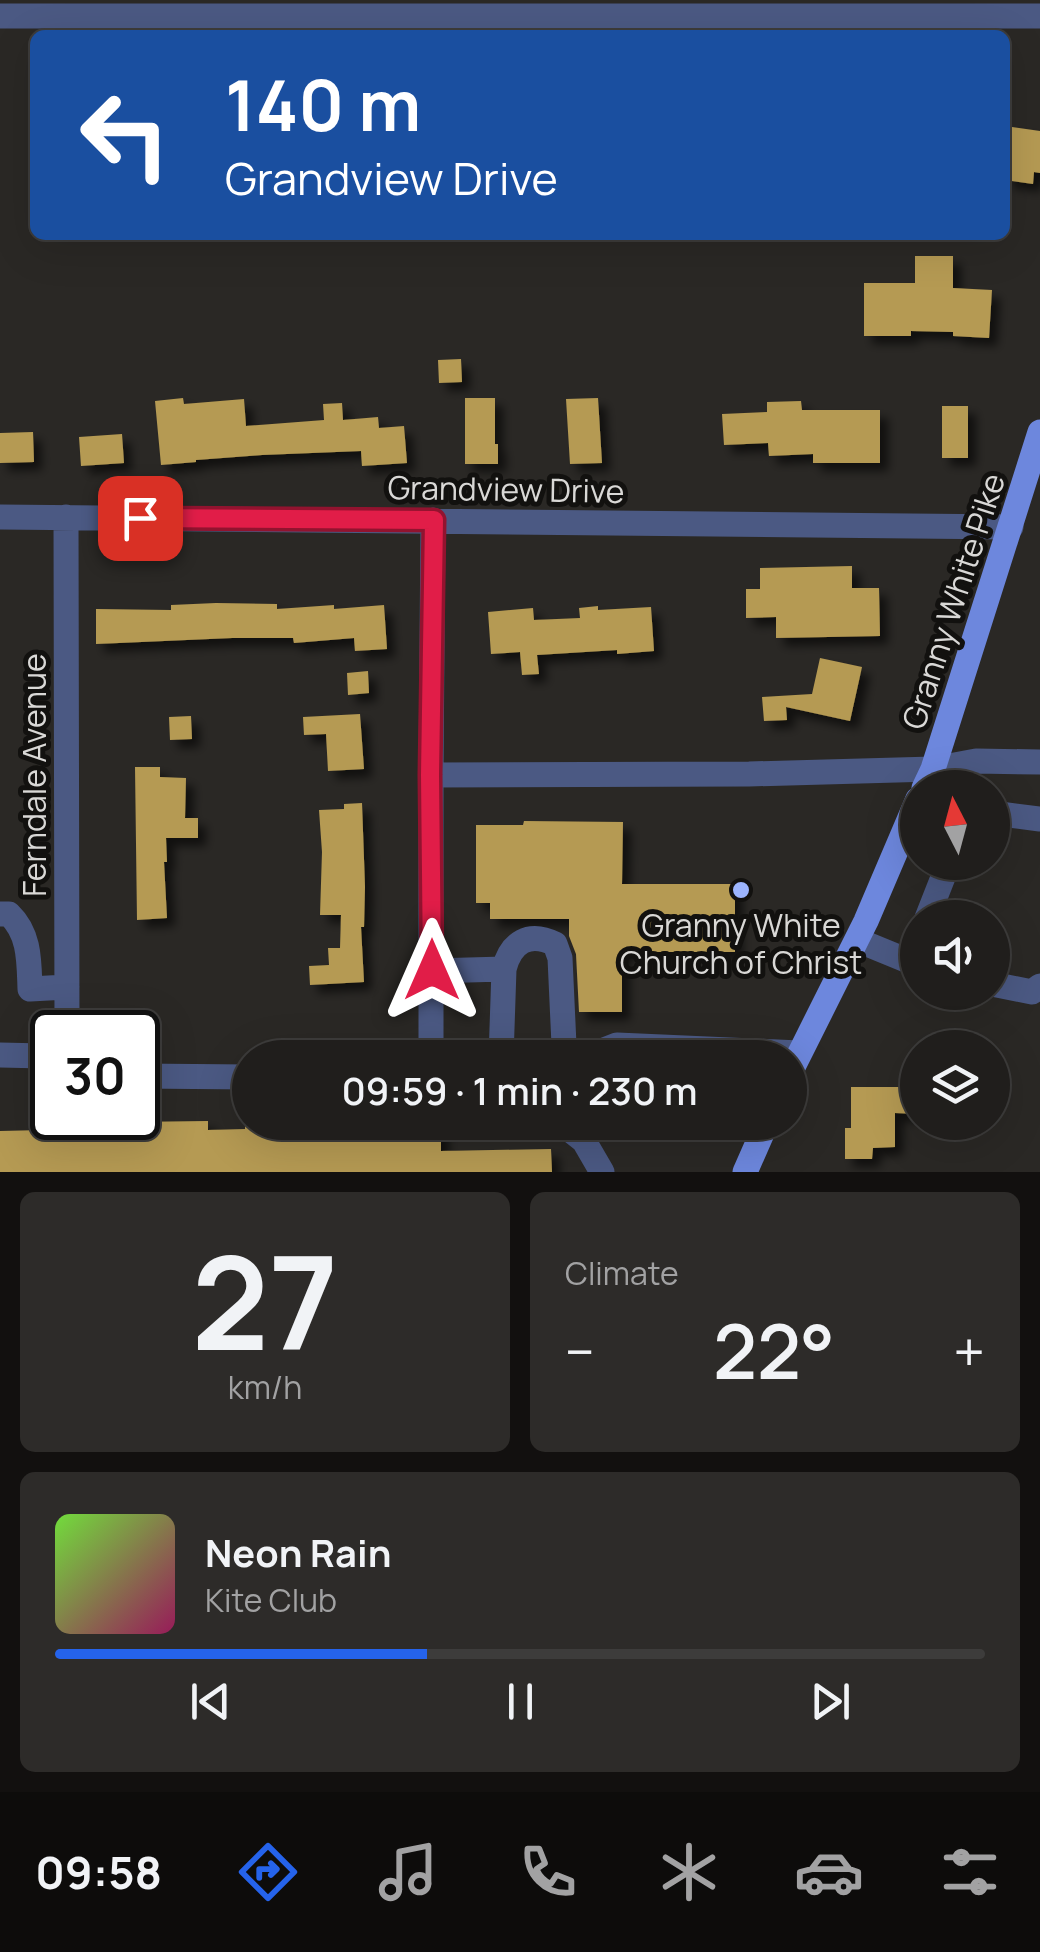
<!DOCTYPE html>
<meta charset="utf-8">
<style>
body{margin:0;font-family:Manrope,sans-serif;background:#2d2b29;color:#f1f3f6;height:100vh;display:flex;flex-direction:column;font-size:38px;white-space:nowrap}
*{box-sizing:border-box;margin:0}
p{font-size:32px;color:#a2a2a3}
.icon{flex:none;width:55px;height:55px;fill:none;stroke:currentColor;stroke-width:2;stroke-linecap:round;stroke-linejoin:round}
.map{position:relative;height:1172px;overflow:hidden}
.sheet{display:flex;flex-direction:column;gap:20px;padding:20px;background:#12100f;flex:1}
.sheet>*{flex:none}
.top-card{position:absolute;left:30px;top:30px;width:980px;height:210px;border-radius:15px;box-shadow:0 10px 40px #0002,0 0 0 2px #3d3c3b;background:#1a4fa0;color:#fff;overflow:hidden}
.needle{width:65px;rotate:354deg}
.tools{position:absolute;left:900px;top:770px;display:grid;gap:20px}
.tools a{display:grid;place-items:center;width:110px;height:110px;border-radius:50%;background:#201e1c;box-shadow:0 10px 40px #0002,0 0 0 2px #3d3c3b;font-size:50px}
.speed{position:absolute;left:30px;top:1010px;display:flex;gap:20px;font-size:50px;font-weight:700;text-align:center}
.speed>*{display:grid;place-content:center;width:130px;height:130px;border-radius:50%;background:#201e1c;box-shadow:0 10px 40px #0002,0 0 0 2px #3d3c3b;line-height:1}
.speed .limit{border:5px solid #111;border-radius:15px;background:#fff;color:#111}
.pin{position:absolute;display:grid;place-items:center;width:85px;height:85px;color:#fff;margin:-42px;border-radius:20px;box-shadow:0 5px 15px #0006}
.me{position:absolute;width:110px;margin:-55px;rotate:0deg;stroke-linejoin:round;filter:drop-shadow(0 0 8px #0008)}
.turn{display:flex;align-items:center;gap:35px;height:210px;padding:0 30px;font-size:45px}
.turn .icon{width:130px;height:130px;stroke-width:2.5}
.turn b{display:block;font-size:70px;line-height:85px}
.big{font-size:75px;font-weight:600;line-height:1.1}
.sheet .tile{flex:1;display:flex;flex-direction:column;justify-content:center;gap:15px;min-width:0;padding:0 35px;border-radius:15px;background:#2d2b29}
.sheet .dial{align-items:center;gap:0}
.dial b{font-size:130px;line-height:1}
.song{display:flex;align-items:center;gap:30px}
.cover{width:120px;height:120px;border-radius:15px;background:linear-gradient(135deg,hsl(100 70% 55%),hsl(330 70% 35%))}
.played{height:10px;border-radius:5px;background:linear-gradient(90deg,#2563eb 40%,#3d3c3b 40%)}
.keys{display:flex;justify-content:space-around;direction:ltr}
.heat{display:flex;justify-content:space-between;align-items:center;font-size:55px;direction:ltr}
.sheet .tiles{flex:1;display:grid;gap:20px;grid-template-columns:1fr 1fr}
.tile:last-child{grid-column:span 2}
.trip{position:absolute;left:232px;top:1040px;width:575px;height:100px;border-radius:50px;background:#201e1c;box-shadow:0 10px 40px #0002,0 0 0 2px #3d3c3b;font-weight:600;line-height:100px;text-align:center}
.menu{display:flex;height:160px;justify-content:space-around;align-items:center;background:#0d0c0b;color:#a2a2a3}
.menu .icon{width:70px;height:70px}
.menu .on{color:#2563eb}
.menu b{font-size:45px;color:#f1f3f6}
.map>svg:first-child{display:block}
.building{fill:#b59a53;filter:url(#shadow)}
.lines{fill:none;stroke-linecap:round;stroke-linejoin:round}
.minor{stroke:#4b5983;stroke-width:25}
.major{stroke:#6d87dd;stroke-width:25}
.route-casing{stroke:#92132f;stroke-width:25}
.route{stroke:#e11d48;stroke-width:18}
.poi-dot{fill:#9cb4fd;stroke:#12110f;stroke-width:4}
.labels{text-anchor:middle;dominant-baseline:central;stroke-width:10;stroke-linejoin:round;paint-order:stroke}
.street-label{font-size:32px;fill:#d9d8d6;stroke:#12110f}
.poi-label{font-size:32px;fill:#d9d8d6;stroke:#12110f}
</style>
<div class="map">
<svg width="1040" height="1172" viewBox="0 0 1040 1172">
<defs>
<filter id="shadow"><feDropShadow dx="8" dy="8" stdDeviation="5" flood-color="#0009"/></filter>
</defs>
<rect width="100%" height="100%" fill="#2a2825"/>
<path class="building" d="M1005 126 1040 131V173L1034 172 1033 184 1005 180Z
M915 256H953V288L992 290 989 338 953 336V332L911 331V336H864V283H915Z
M461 359 462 382 439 383 438 360Z
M183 398 184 404 244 399 246 426 324 420 323 404 342 403 343 420 378 417 379 428 404 426 407 463 362 466 361 451 262 455 196 460V462L161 465 155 401Z
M465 398H495V444H498V464H465Z
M598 398 602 463 570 464 566 399Z
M801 401 802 410H880V463H813V454L769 456 768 443 724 445 722 414 767 412V402Z
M942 406H968V458H942Z
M33 432 34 462 0 463V433Z
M122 434 124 463 81 466 79 437Z
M852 566V588H879L880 636 776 638V617L746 618V589H760V568Z
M216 603 277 604V609L334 605V609L384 605 387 649 355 651 354 638 294 643 293 638H232L96 644V609L171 610V605Z
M598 606V610L651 607 654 651 617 654V650L537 655 539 674 522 675 520 652 491 654 488 612 533 608 534 620 580 618 579 608Z
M820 658 862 667 850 721 786 707 787 720 764 721 762 697 812 694Z
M368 671 369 693 348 695 347 673Z
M360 714 364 769 328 771 326 734 304 735 303 717Z
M191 716 192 739 170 740 169 717Z
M135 767H160V777L186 778 185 818H198V838H166L167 862H164L167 918 137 920Z
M362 803 365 887 364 927H361L364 982 310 985 309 966 329 965 328 948H340L341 915H320L322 852 319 810 344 809V804Z
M524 821 623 822 622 884H735V952H622V1012H579L576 954 569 936V919H490V903H476V825H523Z
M851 1087H918V1114L895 1113V1147L873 1148 872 1159H845V1128H851Z
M208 1121V1130L245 1129V1122H324V1131L364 1130V1122H441V1151L551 1149 552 1172H0V1131L128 1128V1122Z"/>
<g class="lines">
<path class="minor" d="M0 16H1040
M0 517 1011 527
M66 517 67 1032
M431 775 749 774 933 769 976 761 1040 762
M992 813 1040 819
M0 914H9C30 934 29 961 30 989L67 987
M927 918 949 862
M857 940 918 965
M504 969C511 942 529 931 555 944L560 958 564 1045 568 1058
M432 971 504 969 501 1058
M992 984 1032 992 1040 986
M0 1055 44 1056 52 1063
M431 1058V775L433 520
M584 1058 617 1045 799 1053
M138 1076 250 1077
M560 1122 584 1141 602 1172"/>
<path class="major" d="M924 788 933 769 1040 432
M790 1073 866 921 918 799
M745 1172 767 1122"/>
</g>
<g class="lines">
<g class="route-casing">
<path id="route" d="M140 518 434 520 430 775 432 970"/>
</g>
<use href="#route" class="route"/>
</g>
<circle class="poi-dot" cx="741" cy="890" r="10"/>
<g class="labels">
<g class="street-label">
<text transform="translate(506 489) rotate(1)">Grandview Drive</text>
<text transform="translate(953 601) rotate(-72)">Granny White Pike</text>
<text transform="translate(34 775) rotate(-90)">Ferndale Avenue</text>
</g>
<g class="poi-label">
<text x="741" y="925">Granny White<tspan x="741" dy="37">Church of Christ</tspan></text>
</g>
</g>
</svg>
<div class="tools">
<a><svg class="needle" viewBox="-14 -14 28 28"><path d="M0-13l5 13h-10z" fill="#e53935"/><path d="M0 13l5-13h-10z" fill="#a2a2a3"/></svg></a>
<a><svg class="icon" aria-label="sound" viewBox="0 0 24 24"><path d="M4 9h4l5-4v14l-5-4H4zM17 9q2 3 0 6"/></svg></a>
<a><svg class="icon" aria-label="layers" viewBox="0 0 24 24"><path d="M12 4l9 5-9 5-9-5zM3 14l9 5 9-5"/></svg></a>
</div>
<div class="speed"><div class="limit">30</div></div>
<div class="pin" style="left:140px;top:518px;background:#d93025"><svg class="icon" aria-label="arrive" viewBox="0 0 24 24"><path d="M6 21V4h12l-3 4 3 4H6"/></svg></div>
<svg class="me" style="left:432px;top:970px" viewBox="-20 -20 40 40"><path d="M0-17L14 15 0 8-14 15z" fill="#e11d48" stroke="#fff" stroke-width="4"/></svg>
<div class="trip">09:59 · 1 min · 230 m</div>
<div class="top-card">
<div class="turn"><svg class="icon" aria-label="left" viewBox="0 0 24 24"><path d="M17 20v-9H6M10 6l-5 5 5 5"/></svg><div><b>140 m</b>Grandview Drive</div></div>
</div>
</div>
<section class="sheet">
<div class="tiles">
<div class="tile dial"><b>27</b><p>km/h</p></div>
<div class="tile"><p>Climate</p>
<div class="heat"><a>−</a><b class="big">22°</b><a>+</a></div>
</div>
<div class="tile">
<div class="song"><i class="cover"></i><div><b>Neon Rain</b><p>Kite Club</p></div></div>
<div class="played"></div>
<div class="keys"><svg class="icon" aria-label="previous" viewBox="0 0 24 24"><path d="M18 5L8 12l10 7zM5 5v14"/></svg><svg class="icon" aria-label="pause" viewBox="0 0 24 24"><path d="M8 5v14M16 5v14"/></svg><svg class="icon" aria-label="next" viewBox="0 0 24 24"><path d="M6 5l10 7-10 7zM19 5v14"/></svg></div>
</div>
</div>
</section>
<nav class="menu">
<b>09:58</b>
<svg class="icon on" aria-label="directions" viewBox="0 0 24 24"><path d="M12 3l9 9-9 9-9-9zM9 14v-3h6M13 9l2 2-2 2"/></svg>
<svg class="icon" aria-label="music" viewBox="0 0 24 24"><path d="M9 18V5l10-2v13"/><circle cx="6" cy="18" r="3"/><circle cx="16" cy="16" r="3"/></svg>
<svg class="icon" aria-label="phone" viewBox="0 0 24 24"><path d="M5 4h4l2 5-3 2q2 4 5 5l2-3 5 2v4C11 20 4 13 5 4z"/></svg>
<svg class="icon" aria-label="climate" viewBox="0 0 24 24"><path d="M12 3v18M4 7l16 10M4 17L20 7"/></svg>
<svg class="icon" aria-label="car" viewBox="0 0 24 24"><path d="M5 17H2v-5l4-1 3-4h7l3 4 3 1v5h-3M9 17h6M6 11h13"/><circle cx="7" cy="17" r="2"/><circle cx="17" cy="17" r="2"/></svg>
<svg class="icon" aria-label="filters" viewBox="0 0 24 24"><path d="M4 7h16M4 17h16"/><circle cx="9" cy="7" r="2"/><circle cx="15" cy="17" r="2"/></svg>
</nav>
